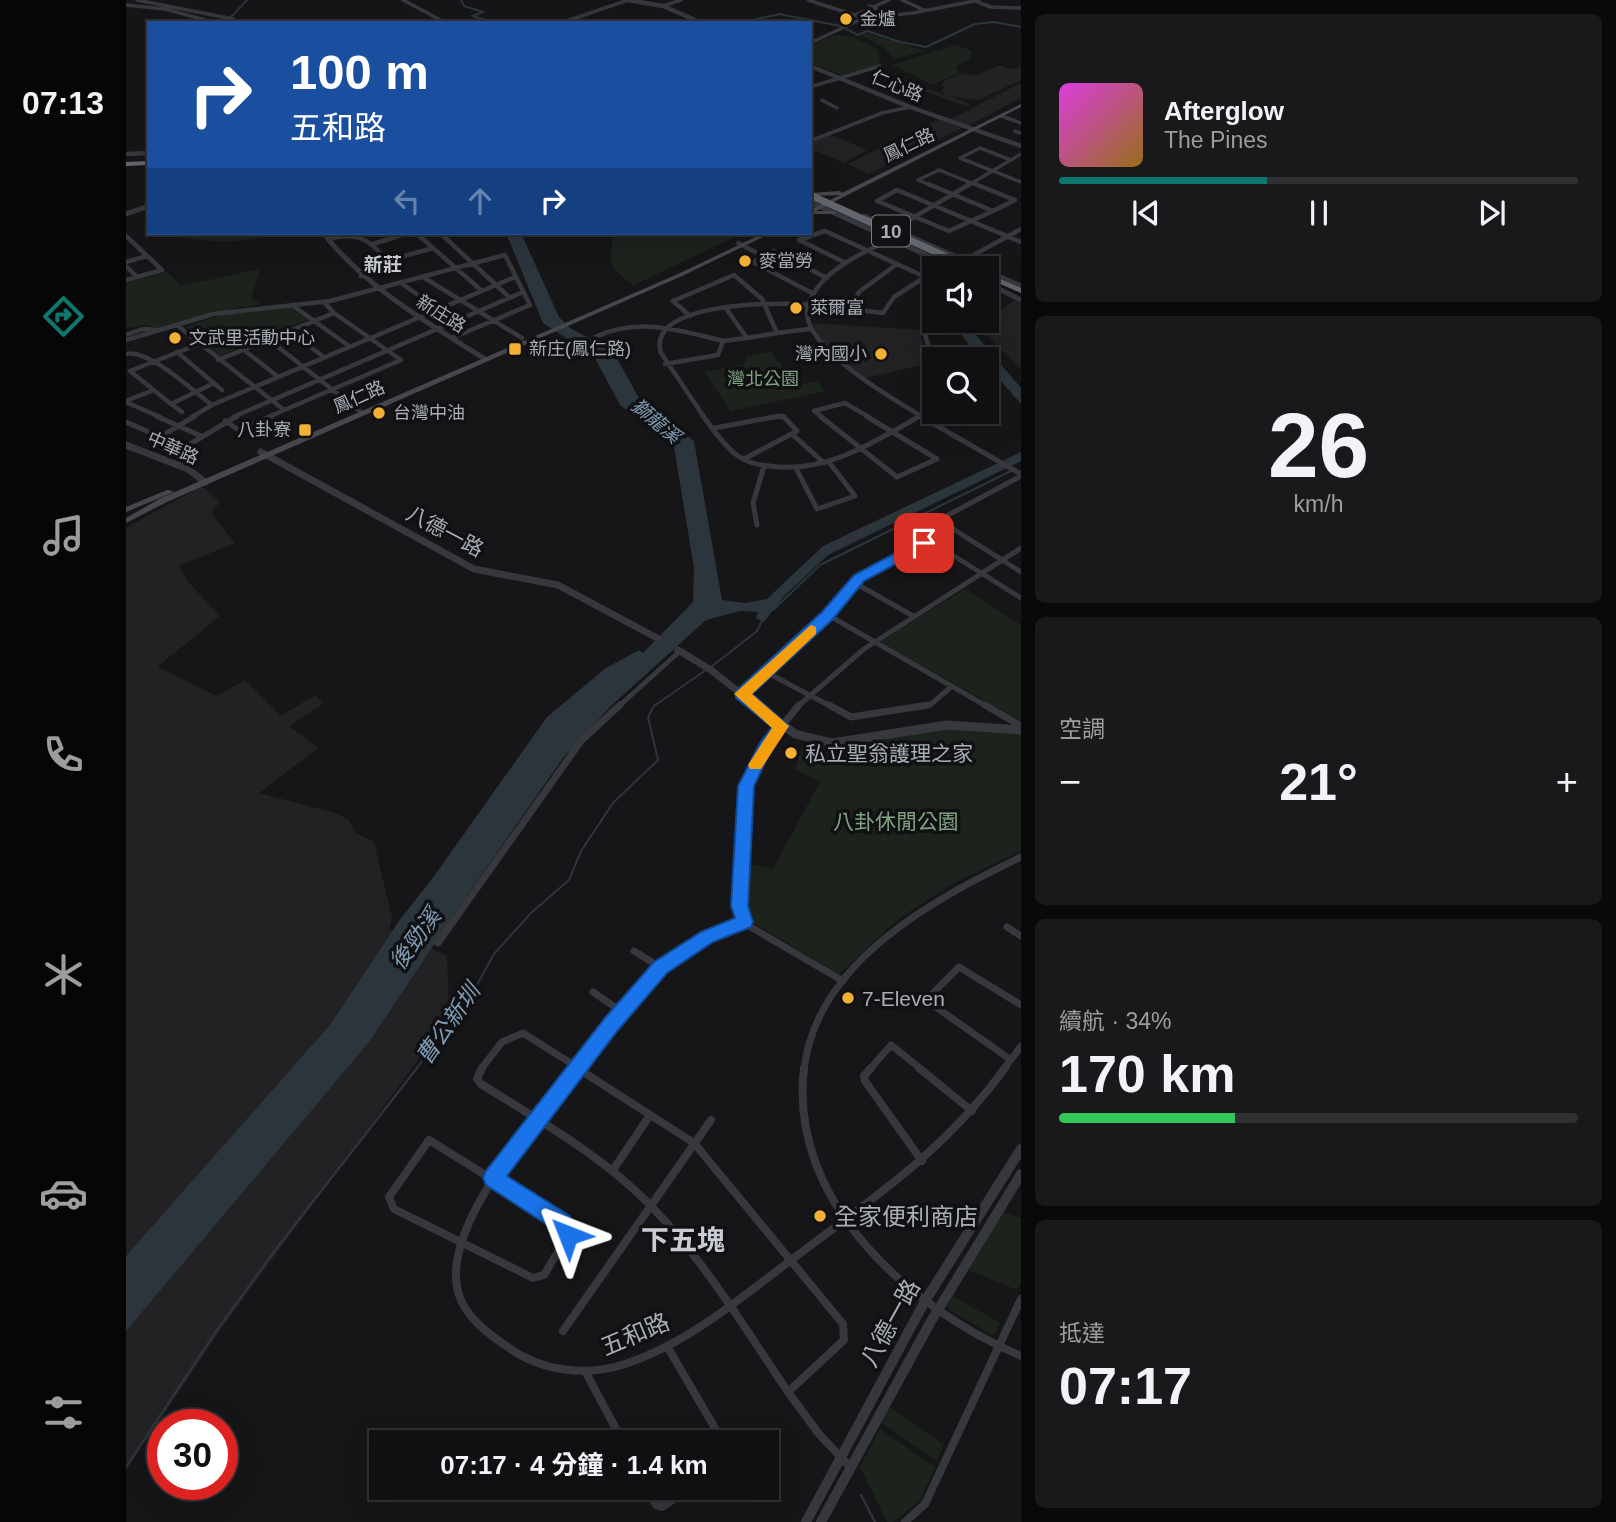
<!DOCTYPE html>
<html lang="zh-TW">
<meta charset="utf-8">
<style>
body{margin:0;font-family:Helvetica,"Noto Sans TC",sans-serif;background:#19191b;color:#f1f3f6;height:100vh;display:flex;flex-direction:column;font-size:26px;white-space:nowrap}
*{box-sizing:border-box;margin:0}
p{font-size:23px;color:#9c9d9f}
.icon{flex:none;width:38px;height:38px;fill:none;stroke:currentColor;stroke-width:2;stroke-linecap:round;stroke-linejoin:round}
.map{position:relative;flex:1;overflow:hidden}
.panel{display:flex;flex-direction:column;gap:14px;padding:14px;background:#09090a;width:595px}
.panel>*{flex:none}
.top-card{position:absolute;left:21px;top:21px;width:665px;height:214px;border-radius:0px;box-shadow:0 7px 28px #0002,0 0 0 2px #303032;background:#1a4fa0;color:#fff;overflow:hidden}
.controls{position:absolute;left:796px;top:256px;display:grid;gap:14px}
.controls a{display:grid;place-items:center;width:77px;height:77px;border-radius:0px;background:#101012;box-shadow:0 7px 28px #0002,0 0 0 2px #303032;font-size:35px}
.speed{position:absolute;left:21px;top:1409px;display:flex;gap:14px;font-size:35px;font-weight:700;text-align:center}
.speed>*{display:grid;place-content:center;width:91px;height:91px;border-radius:50%;background:#101012;box-shadow:0 7px 28px #0002,0 0 0 2px #303032;line-height:1}
.speed .limit{border:10px solid #d22;background:#fff;color:#111}
.pin{position:absolute;display:grid;place-items:center;width:60px;height:60px;color:#fff;margin:-30px;border-radius:14px;box-shadow:0 4px 10px #0006}
.me{position:absolute;width:77px;margin:-38px;rotate:315deg;stroke-linejoin:round;filter:drop-shadow(0 0 5px #0008)}
.turn{display:flex;align-items:center;gap:24px;height:147px;padding:0 28px;font-size:32px}
.turn .icon{width:91px;height:91px;stroke-width:2.5}
.turn b{display:block;font-size:49px;line-height:60px}
.lanes{display:flex;align-items:center;height:66px;padding:0 28px;background:#0003;justify-content:center;gap:35px;direction:ltr}
.lanes .off{opacity:.35}
.big{font-size:52px;font-weight:700;line-height:1.1}
.panel .tile{flex:1;display:flex;flex-direction:column;justify-content:center;gap:10px;min-width:0;padding:0 24px;border-radius:10px;background:#19191b}
.panel .dial{align-items:center;gap:0}
.dial b{font-size:91px;line-height:1}
.song{display:flex;align-items:center;gap:21px}
.cover{width:84px;height:84px;border-radius:10px;background:linear-gradient(135deg,hsl(300 70% 55%),hsl(40 70% 35%))}
.played{height:7px;border-radius:4px;background:linear-gradient(90deg,#0f766e 40%,#303032 40%)}
.keys{display:flex;justify-content:space-around;direction:ltr}
.heat{display:flex;justify-content:space-between;align-items:center;font-size:38px;direction:ltr}
.charge{height:10px;border-radius:5px;background:linear-gradient(90deg,#34c759 34%,#303032 0)}
.trip{position:absolute;left:243px;top:1430px;width:410px;height:70px;border-radius:0px;background:#101012;box-shadow:0 7px 28px #0002,0 0 0 2px #303032;font-weight:700;line-height:70px;text-align:center}
main{display:flex;flex:1;min-height:0}
.tabs{display:flex;flex-direction:column;width:126px;justify-content:space-around;align-items:center;background:#060607;color:#9c9d9f}
.tabs .icon{width:49px;height:49px}
.tabs .on{color:#0f766e}
.tabs b{font-size:32px;color:#f1f3f6}
.map>svg:first-child{display:block}
.built{fill:#222225}
.green{fill:#1c231d}
.water{fill:#2c353c}
.lines{fill:none;stroke-linecap:round;stroke-linejoin:round}
.stream-far1{stroke:#2c353c;stroke-width:2}
.stream{stroke:#2c353c;stroke-width:2.5}
.minor-far4{stroke:#37383d;stroke-width:3.5}
.minor-far3{stroke:#37383d;stroke-width:4.5}
.minor-far2{stroke:#37383d;stroke-width:5}
.minor-far1{stroke:#37383d;stroke-width:7}
.minor{stroke:#37383d;stroke-width:8}
.tertiary-far4{stroke:#37383d;stroke-width:4.5}
.tertiary-far3{stroke:#37383d;stroke-width:5}
.tertiary-far2{stroke:#37383d;stroke-width:7}
.tertiary-far1{stroke:#37383d;stroke-width:9}
.tertiary{stroke:#37383d;stroke-width:10}
.secondary{fill:#45474d;fill-rule:evenodd}
.motorway{fill:#63666e;fill-rule:evenodd}
.motorway-bridge{stroke:#63666e;stroke-width:7}
.route{fill:#1a73e8;stroke:#114b97;stroke-width:2}
.slow{fill:#f59e0b}
.poi-dot{fill:#f2b134;stroke:#111113;stroke-width:2.5}
.labels{text-anchor:middle;dominant-baseline:central;stroke-width:7;stroke-linejoin:round;paint-order:stroke}
.far-poi-label{font-size:18px;fill:#a8adb8;stroke:#111113;text-anchor:start}
.far-street-label{font-size:18px;fill:#a8adb8;stroke:#111113}
.far-park-label{font-size:18px;fill:#7fa381;stroke:#111113}
.shield{fill:#111113;stroke:#7b7e86;stroke-width:2}
.shield-label{font-size:19px;font-weight:bold;fill:#a8adb8}
.far-neighbourhood-label{font-size:19px;font-weight:bold;fill:#c9ccd4;stroke:#111113}
.far-water-label{font-size:19px;font-style:italic;fill:#7f9bb3;stroke:#111113}
.street-label{font-size:21px;fill:#a8adb8;stroke:#111113}
.poi-label{font-size:21px;fill:#a8adb8;stroke:#111113;text-anchor:start}
.park-label{font-size:21px;fill:#7fa381;stroke:#111113}
.water-label{font-size:23px;font-style:italic;fill:#7f9bb3;stroke:#111113}
.near-poi-label{font-size:24px;fill:#a8adb8;stroke:#111113;text-anchor:start}
.near-street-label{font-size:24px;fill:#a8adb8;stroke:#111113}
.near-neighbourhood-label{font-size:28px;font-weight:bold;fill:#c9ccd4;stroke:#111113}
</style>
<main>
<nav class="tabs">
<b>07:13</b>
<svg class="icon on" aria-label="directions" viewBox="0 0 24 24"><path d="M12 3l9 9-9 9-9-9zM9 14v-3h6M13 9l2 2-2 2"/></svg>
<svg class="icon" aria-label="music" viewBox="0 0 24 24"><path d="M9 18V5l10-2v13"/><circle cx="6" cy="18" r="3"/><circle cx="16" cy="16" r="3"/></svg>
<svg class="icon" aria-label="phone" viewBox="0 0 24 24"><path d="M5 4h4l2 5-3 2q2 4 5 5l2-3 5 2v4C11 20 4 13 5 4z"/></svg>
<svg class="icon" aria-label="climate" viewBox="0 0 24 24"><path d="M12 3v18M4 7l16 10M4 17L20 7"/></svg>
<svg class="icon" aria-label="car" viewBox="0 0 24 24"><path d="M5 17H2v-5l4-1 3-4h7l3 4 3 1v5h-3M9 17h6M6 11h13"/><circle cx="7" cy="17" r="2"/><circle cx="17" cy="17" r="2"/></svg>
<svg class="icon" aria-label="filters" viewBox="0 0 24 24"><path d="M4 7h16M4 17h16"/><circle cx="9" cy="7" r="2"/><circle cx="15" cy="17" r="2"/></svg>
</nav>
<div class="map">
<svg width="895" height="1522" viewBox="0 0 895 1522">
<rect width="100%" height="100%" fill="#161618"/>
<path class="built" d="M874 65 883 69 895 67V80L853 100 824 96 844 104 841 107 798 91 804 89 822 96 816 92 818 87 815 85 820 80 835 74 851 75Z
M895 83V98L842 126 823 120Z
M813 119 836 128 743 174 722 164Z
M705 135 741 150 718 163 684 149V143Z
M889 300 895 303V369L855 330V323Z
M685 323 795 330 796 341 805 363 739 378 698 345Z
M76 486 94 502 85 513 109 543 52 566 63 583 94 616 31 667 91 696 119 680 155 716 189 695 198 703 163 726 192 748 133 793 209 813 222 819 230 833 248 842 266 918 263 929 321 956 323 1018 98 1325 0 1470V528Z"/>
<path class="green" d="M740 33 799 51 768 59 758 48 735 35Z
M708 35 727 37 751 49 754 59 751 65 716 75 684 63V45Z
M830 45 846 51 844 58 829 67 833 73 807 85 766 65Z
M26 233H152C103 248 74 240 26 233Z
M488 233H617L508 285C481 267 483 264 488 233Z
M134 269 125 298 135 305 113 307 37 329 20 325 0 328V283L41 272 55 286Z
M163 307 183 319 94 356 60 327 95 315Z
M645 352 672 385 692 381 699 391 605 411 578 372 618 364 621 356Z
M839 589 895 625V721L754 642Z
M825 728 895 732V851L826 884 772 919 713 974 628 923 622 913 619 863 647 869 694 782 669 769 678 742 707 746Z
M877 1212 895 1218V1282L891 1290 842 1270Z
M827 1296 874 1323 869 1334 866 1335 823 1310 822 1305Z
M763 1407 818 1445 810 1461 756 1423Z
M754 1429 809 1467 794 1501 767 1522H761L734 1467Z"/>
<path class="water" d="M380 233H395L433 317 444 328 487 351 515 402 568 441 596 600 619 603 641 599 697 546 895 452V461L702 555 657 597 638 622 630 618 632 612 614 611 580 620 485 706 437 758 331 910 243 1042 0 1331V1256L204 1025 275 918 306 879 421 717 480 668 513 650 517 653 567 602 568 568 548 447 494 405 468 356 417 323Z
M837 320H856L850 325 849 334 895 388V404L861 365V359H855L836 336Z"/>
<g class="lines">
<path class="stream-far1" d="M335 0 338 6 357 12 346 16 370 23
M105 17 121 0
M614 23 653 14 715 26
M720 29 732 35 741 31 774 42 800 47 849 24 868 22 895 27
M647 610 694 565 885 471
M585 667 631 631 637 619
M290 1069 340 1005 368 954 405 913 443 880 455 851 487 803 532 760 522 717 528 706 580 670"/>
<path class="stream" d="M0 1467 91 1330 150 1249 291 1068
M735 1495 749 1522"/>
<path class="minor-far4" d="M11 0 107 19
M277 0 320 23
M682 0 738 18
M776 0 798 10
M849 1 865 7 895 8
M0 5 39 9 83 21
M537 6 555 0
M743 6 764 14
M729 15 763 0
M435 23 502 0
M684 43 738 18 787 13 853 0
M684 87 754 66
M696 100 711 108
M875 116 895 123
M889 131 895 133
M684 141 756 113 784 107
M885 160 854 148 834 158 895 182
M806 186 792 180 813 170 853 186
M841 186 895 154"/>
<path class="minor-far3" d="M802 184 867 211
M849 184 889 200 867 211
M771 190 845 221 823 231 751 201Z
M845 221 895 242
M845 221 867 211
M768 229 844 184
M290 233 356 291
M314 233 383 297
M0 236 36 270
M767 238C745 249 721 259 702 276 693 284 682 298 681 312 680 349 768 400 797 417
M202 239C228 232 245 238 260 261
M612 243 637 256
M247 244 282 233
M0 262 21 256
M835 262 895 229
M720 263 673 240 699 231 808 281
M771 264 733 292 723 309 757 313 768 297 799 277
M0 266 11 277
M235 276 260 261 307 248
M297 277 396 338
M0 280 36 270
M275 283 322 316
M688 294 627 262 648 251 701 278
M166 305 223 346
M808 308 799 335 808 362
M564 316 547 301 608 275 636 299 651 333 621 338 599 307
M52 326 158 410
M163 331 198 357
M651 333 683 329
M0 335 17 329 32 330
M469 337C513 317 553 330 597 341L592 355 539 364
M142 339 236 413
M0 340 87 314 204 301 379 255 404 305 326 338
M597 341 621 338
M73 344 4 371 45 404 88 383
M118 350 151 376
M51 352 96 390
M0 354C23 349 67 391 86 405
M92 360 208 313
M0 401 28 390
M0 402 34 417
M45 404 56 412
M66 417 86 405 389 277
M107 417 397 292
M142 417 275 360 208 313 198 302
M578 417 535 353C519 301 654 302 683 305
M644 417H658
M696 417 688 411 719 403 743 417
M791 417 808 408"/>
<path class="minor-far2" d="M30 416 75 436
M577 416C586 428 596 443 608 453 617 461 631 465 643 466 700 474 746 443 794 416
M694 416 771 477 811 459 740 416
M794 416 895 474
M99 421 113 430 146 416
M0 422 34 437 69 416
M589 428 653 416
M666 434 698 463
M39 459 111 416
M618 459 671 431 657 416
M670 468 691 509 729 496 703 462
M813 520 895 572
M631 525 627 503 638 466
M801 539 895 598
M729 583 787 616
M702 615 862 707
M640 672 706 707
M616 694 702 615 733 578 795 545 813 520 895 476
M492 707 554 651
M671 707 738 649 895 548
M791 707 804 705 826 686"/>
<path class="minor-far1" d="M673 705 638 748 620 785 616 809 612 900 623 926 717 981
M703 705 725 717 802 705
M859 705 895 726
M881 927 895 936
M312 943 455 741 494 705
M508 951 534 967
M467 992 496 1012
M885 1060 800 1000 833 967 895 1005
M355 1069 376 1042 397 1033 454 1069
M450 1069C506 996 529 956 619 922
M678 1069C691 961 807 900 895 857
M744 1069 765 1045 795 1069
M878 1069 895 1046"/>
<path class="minor" d="M356 1068 351 1079 355 1084C406 1116 459 1146 504 1186 568 1243 614 1321 662 1392
M451 1068 568 1143 717 1324 718 1340 662 1392
M452 1068C413 1118 311 1228 333 1295 340 1318 364 1335 383 1348 416 1371 460 1377 499 1364 561 1344 613 1299 664 1261 747 1198 817 1153 879 1068
M678 1068C662 1201 783 1308 895 1356
M745 1068 738 1076 739 1081 796 1161
M793 1068 846 1111
M303 1140 437 1223 442 1235 418 1275 407 1278 268 1209 263 1197Z
M487 1170 524 1115
M437 1331 585 1120
M541 1346 597 1442
M459 1371 497 1442
M662 1392 693 1434 724 1467
M520 1488 530 1505 536 1507 565 1488
M779 1522 799 1504 895 1299"/>
<path class="tertiary-far4" d="M502 0 537 6 576 23
M684 66 784 107 895 146
M0 154 23 153"/>
<path class="tertiary-far3" d="M684 202 829 268
M0 214 23 206
M738 216 855 268
M197 233C241 288 300 322 359 359
M861 271 895 286
M861 283 895 300"/>
<path class="tertiary-far2" d="M0 445 62 469 79 482
M135 452 348 569 432 585 531 638
M552 650 585 670 632 707"/>
<path class="tertiary-far1" d="M630 705 669 734 706 743 821 725 895 730"/>
<path class="tertiary" d="M680 1522 799 1301 895 1149
M695 1522 804 1323 895 1174"/>
<path class="secondary" d="M895 104V107L690 211H708L710 212V214H684V210L714 195 686 196 684 195V193L714 191 716 193Z
M638 233H645L556 276 41 502 0 523V518L35 498 552 274Z
M41 490H44L48 492 0 512V507Z"/>
<path class="motorway" d="M23 161V165L0 166V162Z
M861 273 895 288V293L861 278Z"/>
<path class="motorway-bridge" d="M684 195 845 268"/>
</g>
<path class="route" d="M798 538 805 543 803 546 738 581 707 619 626 694 663 726 645 750 628 786 622 906 627 922 625 927 587 942 541 973 492 1030 381 1176 444 1216 453 1235 450 1242 442 1245 435 1242 429 1230 360 1185 357 1178 360 1171 479 1018 528 962 575 932 609 918 605 906 612 786 634 743 646 727 610 698V691L696 612 728 575Z"/>
<path class="slow" d="M685 625 690 627V634L626 694 663 726 635 769H624L622 765 646 728 608 694Z"/>
<g class="poi-dot">
<circle cx="720" cy="19" r="7"/>
<circle cx="619" cy="261" r="7"/>
<circle cx="670" cy="308" r="7"/>
<circle cx="49" cy="338" r="7"/>
<rect x="382" y="342" width="14" height="14" rx="3.5"/>
<circle cx="755" cy="354" r="7"/>
<circle cx="253" cy="413" r="7"/>
<rect x="172" y="423" width="14" height="14" rx="3.5"/>
<circle cx="665" cy="753" r="7"/>
<circle cx="722" cy="998" r="7"/>
<circle cx="694" cy="1216" r="7"/>
</g>
<g class="labels">
<g class="far-poi-label">
<text x="734" y="19">金爐</text>
<text x="633" y="261">麥當勞</text>
<text x="684" y="308">萊爾富</text>
<text x="63" y="338">文武里活動中心</text>
<text x="403" y="349">新庄(鳳仁路)</text>
<text x="741" y="354" text-anchor="end">灣內國小</text>
<text x="267" y="413">台灣中油</text>
<text x="165" y="430" text-anchor="end">八卦寮</text>
</g>
<g class="far-street-label">
<text transform="translate(771 86) rotate(22)">仁心路</text>
<text transform="translate(783 145) rotate(-26)">鳳仁路</text>
<text transform="translate(315 314) rotate(32)">新庄路</text>
<text transform="translate(233 397) rotate(-24)">鳳仁路</text>
<text transform="translate(47 448) rotate(24)">中華路</text>
</g>
<g class="far-park-label">
<text x="637" y="379">灣北公園</text>
</g>
<rect class="shield" x="746" y="215.5" width="38" height="31" rx="5"/>
<g class="shield-label">
<text x="765" y="231">10</text>
</g>
<g class="far-neighbourhood-label">
<text x="257" y="264">新莊</text>
</g>
<g class="far-water-label">
<text transform="translate(530 421) rotate(40)">獅龍溪</text>
</g>
<g class="street-label">
<text transform="translate(319 531) rotate(28)">八德一路</text>
</g>
<g class="poi-label">
<text x="679" y="753">私立聖翁護理之家</text>
<text x="736" y="998">7-Eleven</text>
</g>
<g class="park-label">
<text x="770" y="821">八卦休閒公園</text>
</g>
<g class="water-label">
<text transform="translate(289 939) rotate(-54)">後勁溪</text>
<text transform="translate(322 1024) rotate(-55)">曹公新圳</text>
</g>
<g class="near-poi-label">
<text x="708" y="1216">全家便利商店</text>
</g>
<g class="near-street-label">
<text transform="translate(764 1323) rotate(-61)">八德一路</text>
<text transform="translate(509 1334) rotate(-23)">五和路</text>
</g>
<g class="near-neighbourhood-label">
<text x="557" y="1240">下五塊</text>
</g>
</g>
</svg>
<div class="controls">
<a><svg class="icon" aria-label="sound" viewBox="0 0 24 24"><path d="M4 9h4l5-4v14l-5-4H4zM17 9q2 3 0 6"/></svg></a>
<a><svg class="icon" aria-label="search" viewBox="0 0 24 24"><circle cx="10" cy="10" r="6"/><path d="M15 15l6 6"/></svg></a>
</div>
<div class="speed"><div class="limit">30</div></div>
<div class="pin" style="left:798px;top:543px;background:#d93025"><svg class="icon" aria-label="arrive" viewBox="0 0 24 24"><path d="M6 21V4h12l-3 4 3 4H6"/></svg></div>
<svg class="me" style="left:442px;top:1235px" viewBox="-20 -20 40 40"><path d="M0-17L14 15 0 8-14 15z" fill="#1a73e8" stroke="#fff" stroke-width="4"/></svg>
<div class="trip">07:17 · 4 分鐘 · 1.4 km</div>
<div class="top-card">
<div class="turn"><svg class="icon" aria-label="right" viewBox="0 0 24 24"><path d="M7 20v-9h11M14 6l5 5-5 5"/></svg><div><b>100 m</b>五和路</div></div>
<div class="lanes"><svg class="icon off" aria-label="left" viewBox="0 0 24 24"><path d="M17 20v-9H6M10 6l-5 5 5 5"/></svg><svg class="icon off" aria-label="ahead" viewBox="0 0 24 24"><path d="M12 20V5M6 11l6-6 6 6"/></svg><svg class="icon" aria-label="right" viewBox="0 0 24 24"><path d="M7 20v-9h11M14 6l5 5-5 5"/></svg></div>
</div>
</div>
<section class="panel">
<div class="tile">
<div class="song"><i class="cover"></i><div><b>Afterglow</b><p>The Pines</p></div></div>
<div class="played"></div>
<div class="keys"><svg class="icon" aria-label="previous" viewBox="0 0 24 24"><path d="M18 5L8 12l10 7zM5 5v14"/></svg><svg class="icon" aria-label="pause" viewBox="0 0 24 24"><path d="M8 5v14M16 5v14"/></svg><svg class="icon" aria-label="next" viewBox="0 0 24 24"><path d="M6 5l10 7-10 7zM19 5v14"/></svg></div>
</div>
<div class="tile dial"><b>26</b><p>km/h</p></div>
<div class="tile"><p>空調</p>
<div class="heat"><a>−</a><b class="big">21°</b><a>+</a></div>
</div>
<div class="tile"><p>續航 · 34%</p><b class="big">170 km</b><div class="charge"></div></div>
<div class="tile"><p>抵達</p><b class="big">07:17</b></div>
</section>
</main>
